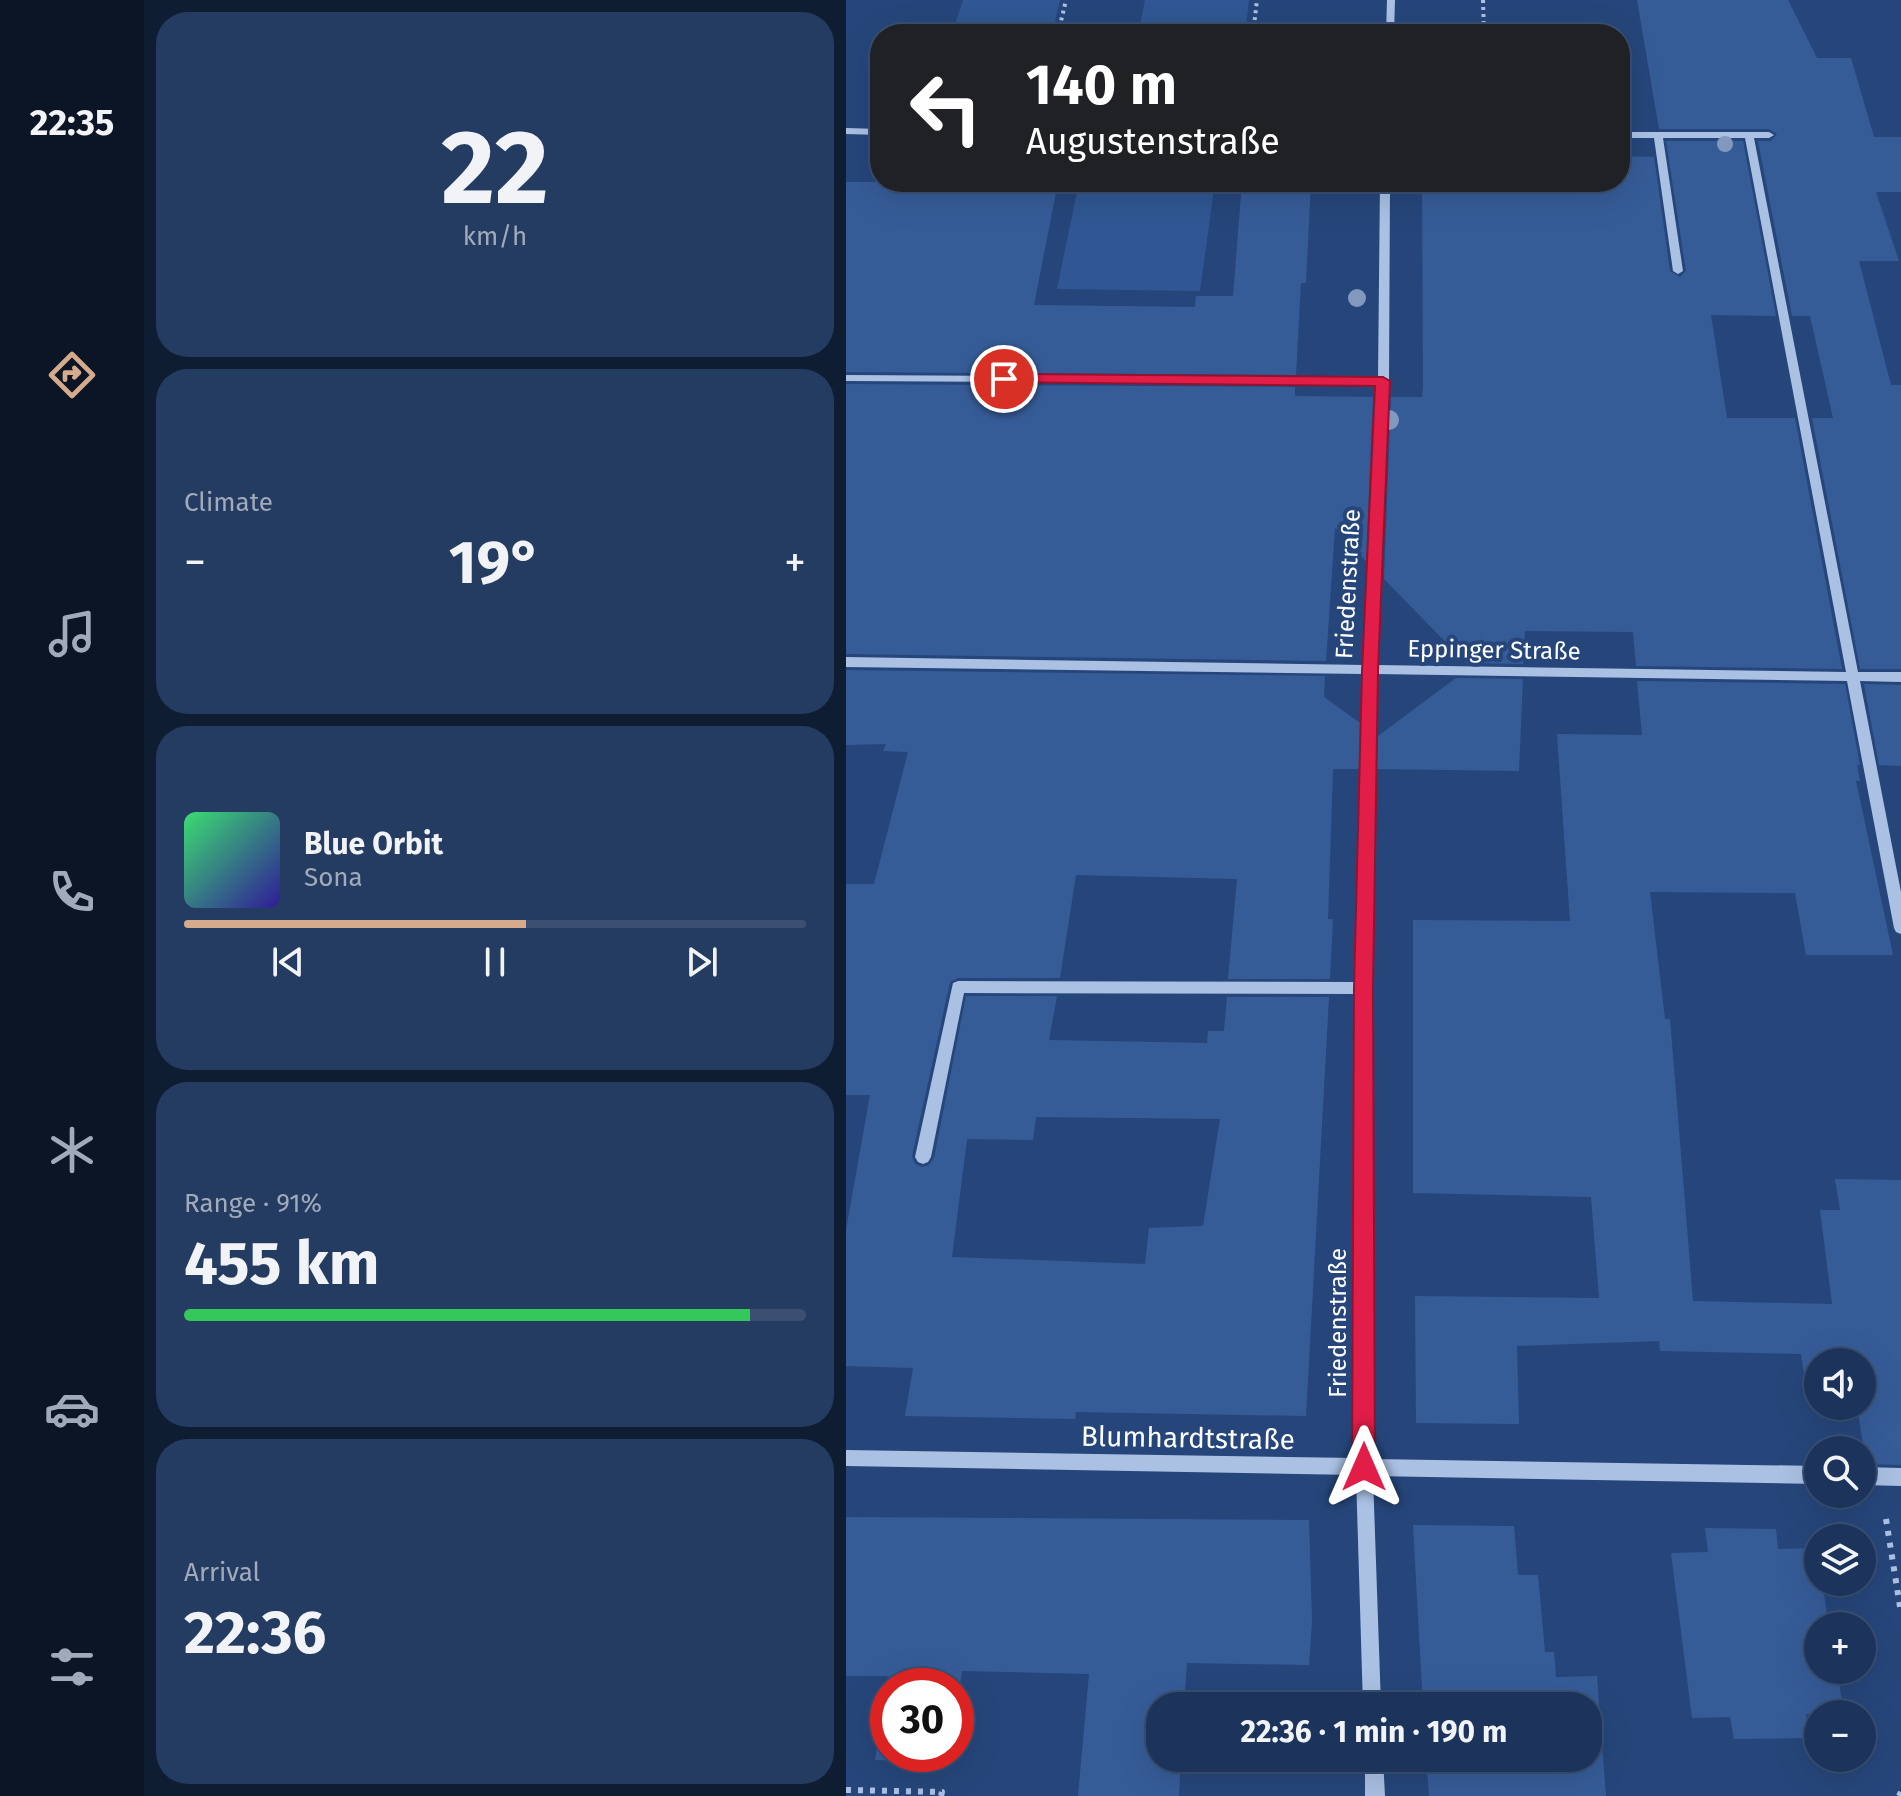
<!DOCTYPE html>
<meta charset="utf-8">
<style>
body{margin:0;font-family:"Fira Sans",sans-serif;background:#253c62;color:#f1f3f6;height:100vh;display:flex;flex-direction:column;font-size:30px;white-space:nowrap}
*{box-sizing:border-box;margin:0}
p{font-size:26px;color:#a0aabb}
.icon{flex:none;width:44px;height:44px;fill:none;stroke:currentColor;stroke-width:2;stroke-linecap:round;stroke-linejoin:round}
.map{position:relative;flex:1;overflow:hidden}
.side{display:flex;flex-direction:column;gap:12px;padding:12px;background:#0f1d33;width:702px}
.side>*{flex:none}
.top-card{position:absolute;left:24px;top:24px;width:760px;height:168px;border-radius:32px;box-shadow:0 8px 32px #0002,0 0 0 2px #3a4f72;background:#202124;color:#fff;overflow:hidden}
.fabs{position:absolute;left:958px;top:1348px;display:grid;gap:16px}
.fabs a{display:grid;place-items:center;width:72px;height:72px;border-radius:50%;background:#1c345c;box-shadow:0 8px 32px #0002,0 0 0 2px #3a4f72;font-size:40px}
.speed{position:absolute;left:24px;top:1668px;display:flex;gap:16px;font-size:40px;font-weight:700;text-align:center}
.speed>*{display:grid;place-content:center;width:104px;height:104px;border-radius:50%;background:#1c345c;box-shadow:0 8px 32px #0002,0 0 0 2px #3a4f72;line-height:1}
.speed .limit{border:12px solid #d22;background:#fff;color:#111}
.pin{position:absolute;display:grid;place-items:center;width:68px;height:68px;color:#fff;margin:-34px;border:4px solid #fff;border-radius:50%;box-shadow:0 2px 8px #0007}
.me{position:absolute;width:88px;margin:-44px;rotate:0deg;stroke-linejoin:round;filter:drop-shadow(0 0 6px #0008)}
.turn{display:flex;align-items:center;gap:28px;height:168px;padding:0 24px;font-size:36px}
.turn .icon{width:104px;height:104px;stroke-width:2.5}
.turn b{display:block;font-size:56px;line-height:68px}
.big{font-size:60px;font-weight:700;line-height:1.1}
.side .tile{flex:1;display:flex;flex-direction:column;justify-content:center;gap:12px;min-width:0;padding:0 28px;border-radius:32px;background:#253c62}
.side .dial{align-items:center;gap:0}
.dial b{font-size:104px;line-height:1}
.song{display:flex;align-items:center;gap:24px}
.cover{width:96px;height:96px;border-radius:12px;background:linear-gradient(135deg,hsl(140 70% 55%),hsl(250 70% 35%))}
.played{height:8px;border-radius:4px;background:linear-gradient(90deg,#d6ab8b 55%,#3a4f72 55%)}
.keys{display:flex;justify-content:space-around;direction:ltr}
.heat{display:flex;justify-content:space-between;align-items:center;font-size:44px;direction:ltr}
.charge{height:12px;border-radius:6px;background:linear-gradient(90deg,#34c759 91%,#3a4f72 0)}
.trip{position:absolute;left:300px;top:1692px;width:456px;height:80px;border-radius:32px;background:#1c345c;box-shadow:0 8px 32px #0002,0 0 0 2px #3a4f72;font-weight:700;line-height:80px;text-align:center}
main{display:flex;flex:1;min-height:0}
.dock{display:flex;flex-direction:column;width:144px;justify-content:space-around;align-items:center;background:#0b1525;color:#a0aabb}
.dock .icon{width:56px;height:56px}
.dock .on{color:#d6ab8b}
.dock b{font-size:36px;color:#f1f3f6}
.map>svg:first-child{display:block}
.green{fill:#305793}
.building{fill:#365c98;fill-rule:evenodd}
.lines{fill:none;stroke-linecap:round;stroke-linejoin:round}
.path-far1{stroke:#aac1e4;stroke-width:4;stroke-dasharray:3 4;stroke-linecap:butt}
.path{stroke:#aac1e4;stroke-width:6;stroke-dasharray:5 7;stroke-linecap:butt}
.minor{fill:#aac1e4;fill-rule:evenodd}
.tree{fill:#8298be}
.route{fill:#e11d48;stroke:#92132f;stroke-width:2}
.labels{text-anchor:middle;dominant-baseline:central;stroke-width:8;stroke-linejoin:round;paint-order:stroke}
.street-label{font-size:24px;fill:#fff;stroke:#26467b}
.near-street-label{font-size:28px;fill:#fff;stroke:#26467b}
</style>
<main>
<nav class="dock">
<b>22:35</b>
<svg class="icon on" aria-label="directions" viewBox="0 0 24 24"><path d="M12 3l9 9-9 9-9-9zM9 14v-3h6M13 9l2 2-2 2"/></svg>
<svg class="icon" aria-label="music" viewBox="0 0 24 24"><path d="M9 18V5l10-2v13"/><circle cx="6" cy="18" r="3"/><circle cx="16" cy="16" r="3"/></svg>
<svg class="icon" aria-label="phone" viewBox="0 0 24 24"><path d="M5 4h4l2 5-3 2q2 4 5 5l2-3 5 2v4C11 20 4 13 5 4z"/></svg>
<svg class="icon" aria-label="climate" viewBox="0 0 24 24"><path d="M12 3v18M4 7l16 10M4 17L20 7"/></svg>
<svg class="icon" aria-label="car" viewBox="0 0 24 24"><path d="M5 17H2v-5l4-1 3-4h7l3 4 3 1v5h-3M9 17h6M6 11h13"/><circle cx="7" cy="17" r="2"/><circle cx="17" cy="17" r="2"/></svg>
<svg class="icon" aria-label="filters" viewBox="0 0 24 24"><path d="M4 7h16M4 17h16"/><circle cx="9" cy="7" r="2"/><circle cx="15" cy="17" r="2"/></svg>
</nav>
<section class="side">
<div class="tile dial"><b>22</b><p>km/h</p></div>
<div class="tile"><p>Climate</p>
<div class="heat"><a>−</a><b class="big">19°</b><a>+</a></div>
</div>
<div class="tile">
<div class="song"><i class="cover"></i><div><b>Blue Orbit</b><p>Sona</p></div></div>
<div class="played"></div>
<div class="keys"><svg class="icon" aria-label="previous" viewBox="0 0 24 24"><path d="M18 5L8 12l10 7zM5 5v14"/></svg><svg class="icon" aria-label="pause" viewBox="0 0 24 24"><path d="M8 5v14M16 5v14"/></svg><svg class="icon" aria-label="next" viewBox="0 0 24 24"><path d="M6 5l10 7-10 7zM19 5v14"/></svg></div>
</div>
<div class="tile"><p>Range · 91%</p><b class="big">455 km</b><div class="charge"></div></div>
<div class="tile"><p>Arrival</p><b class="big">22:36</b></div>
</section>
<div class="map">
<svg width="1055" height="1796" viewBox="0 0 1055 1796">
<rect width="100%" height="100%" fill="#26467b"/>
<path class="green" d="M117 0H214L206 34H106Z
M299 0H403L399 34H292Z
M233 182H369L354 291 211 289Z"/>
<path class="building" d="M791 0H942L971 58H1005L1028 137H1055V192H1030L1053 261H1013L1045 385H1055V669H1014L966 418H987L964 316H946L912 141H925L931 134 923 129H813Z
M820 141H897L930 316 865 315 881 418H949L996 669 790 666 787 632 679 631 677 664 620 663 538 579 545 397H576L577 387 576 182H774V156L808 157 824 271 834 277 840 271Z
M0 182H212L188 305 349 307 350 296H387L396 182H465L460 283H455L450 375 0 372Z
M0 384 449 387V396L527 397 520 561 489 528 480 661 0 654Z
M0 670 479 676 478 697 514 723 513 769H487L482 919H487L484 979H382L391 879 230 875 214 978H112L104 982 66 1156 69 1164 76 1167 83 1165 88 1158 120 996H211L203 1040 361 1043 362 1031H378L381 997H483L460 1416 230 1412 229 1419 59 1416 67 1368 0 1366V1230L24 1095H0V884H28L62 752 37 751 40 744 0 745ZM190 1117 374 1119 357 1226 303 1228 299 1264 106 1257 121 1139 187 1140Z
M610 678 677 679 673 771 531 769 532 736Z
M791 681 999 684 1014 765H1011L1014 781H1010L1047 955H960L949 893 804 892 819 1019H824L847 1301 986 1304 974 1210H994L989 1179 1055 1180V1465L1020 1464 1011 1406H1016V1362H972V1380H959L955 1354 814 1351 813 1341 671 1346 673 1424 570 1423 569 1296 753 1298 745 1197 567 1193V920L724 921 711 734 796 735Z
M1018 684 1055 685V766L1033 765Z
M0 1517 463 1520 466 1621 463 1665 341 1663 338 1706H314V1758H335L333 1796H232L243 1674 116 1671 110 1712V1686H42V1754H104L103 1762 29 1760 43 1676H0Z
M567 1525 668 1526 672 1575H692L699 1652H708L710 1677 751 1676 760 1796H583L580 1758H742V1706H577Z
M859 1528 930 1529 932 1549 970 1548 972 1582H976L983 1626H972V1670H991L998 1713 960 1714 963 1738 888 1739 884 1717 846 1718 825 1553 862 1552Z"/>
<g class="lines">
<path class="path-far1" d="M637 0 638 34
M212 34 220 0
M407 34 411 0"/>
<path class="path" d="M1040 1519 1055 1613
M0 1790 96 1792 95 1796
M1053 1796 1055 1792"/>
<path class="minor" d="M541 0H549L548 34H540Z
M0 128 34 129V135L0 134Z
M774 132H923L928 135 923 138H908L1012 672H1055V682L1014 681 1055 892V934L1050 932 1048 928 1001 681 530 674 525 988 527 1459 972 1466V1484L527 1476 535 1706H517L510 1475 0 1466V1450L509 1458 511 994 118 993 85 1157 82 1162 77 1164 72 1162 69 1157 107 983 112 981 511 982 518 674 0 667V657L518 665 531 384 0 381V375L532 378 534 182H544L543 381 531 665 1000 672 899 138H817L837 271 832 274 827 271 808 138H774Z
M1016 1467 1055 1468V1486L1016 1485Z
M519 1758H537L539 1796H519Z"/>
</g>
<g class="tree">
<circle cx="879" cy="144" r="8"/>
<circle cx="511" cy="298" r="9"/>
<circle cx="543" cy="420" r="10"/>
</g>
<path class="route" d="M158 374 537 377 544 381 532 671 527 988 529 1467 526 1475 518 1478 510 1475 506 1467 508 988 516 671 529 386 153 382V375Z"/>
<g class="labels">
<g class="street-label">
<text transform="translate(502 584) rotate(-87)">Friedenstraße</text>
<text transform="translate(648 650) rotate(1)">Eppinger Straße</text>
<text transform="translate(492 1323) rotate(-90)">Friedenstraße</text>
</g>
<g class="near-street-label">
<text transform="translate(342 1438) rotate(1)">Blumhardtstraße</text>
</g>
</g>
</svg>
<div class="fabs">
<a><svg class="icon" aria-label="sound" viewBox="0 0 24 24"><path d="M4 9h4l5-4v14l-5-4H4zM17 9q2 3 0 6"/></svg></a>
<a><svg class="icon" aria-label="search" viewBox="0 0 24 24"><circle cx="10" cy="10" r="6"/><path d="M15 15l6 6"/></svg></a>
<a><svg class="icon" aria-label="layers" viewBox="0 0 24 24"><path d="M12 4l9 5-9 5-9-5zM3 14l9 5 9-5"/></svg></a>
<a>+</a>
<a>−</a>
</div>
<div class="speed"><div class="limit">30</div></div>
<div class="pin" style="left:158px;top:379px;background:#d93025"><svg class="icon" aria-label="arrive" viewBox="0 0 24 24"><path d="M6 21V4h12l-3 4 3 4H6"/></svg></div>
<svg class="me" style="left:518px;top:1467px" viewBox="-20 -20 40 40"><path d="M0-17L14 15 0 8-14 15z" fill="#e11d48" stroke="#fff" stroke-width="4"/></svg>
<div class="trip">22:36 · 1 min · 190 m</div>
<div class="top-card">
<div class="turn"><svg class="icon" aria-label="left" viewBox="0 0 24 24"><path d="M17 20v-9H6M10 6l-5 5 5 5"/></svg><div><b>140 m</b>Augustenstraße</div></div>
</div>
</div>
</main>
